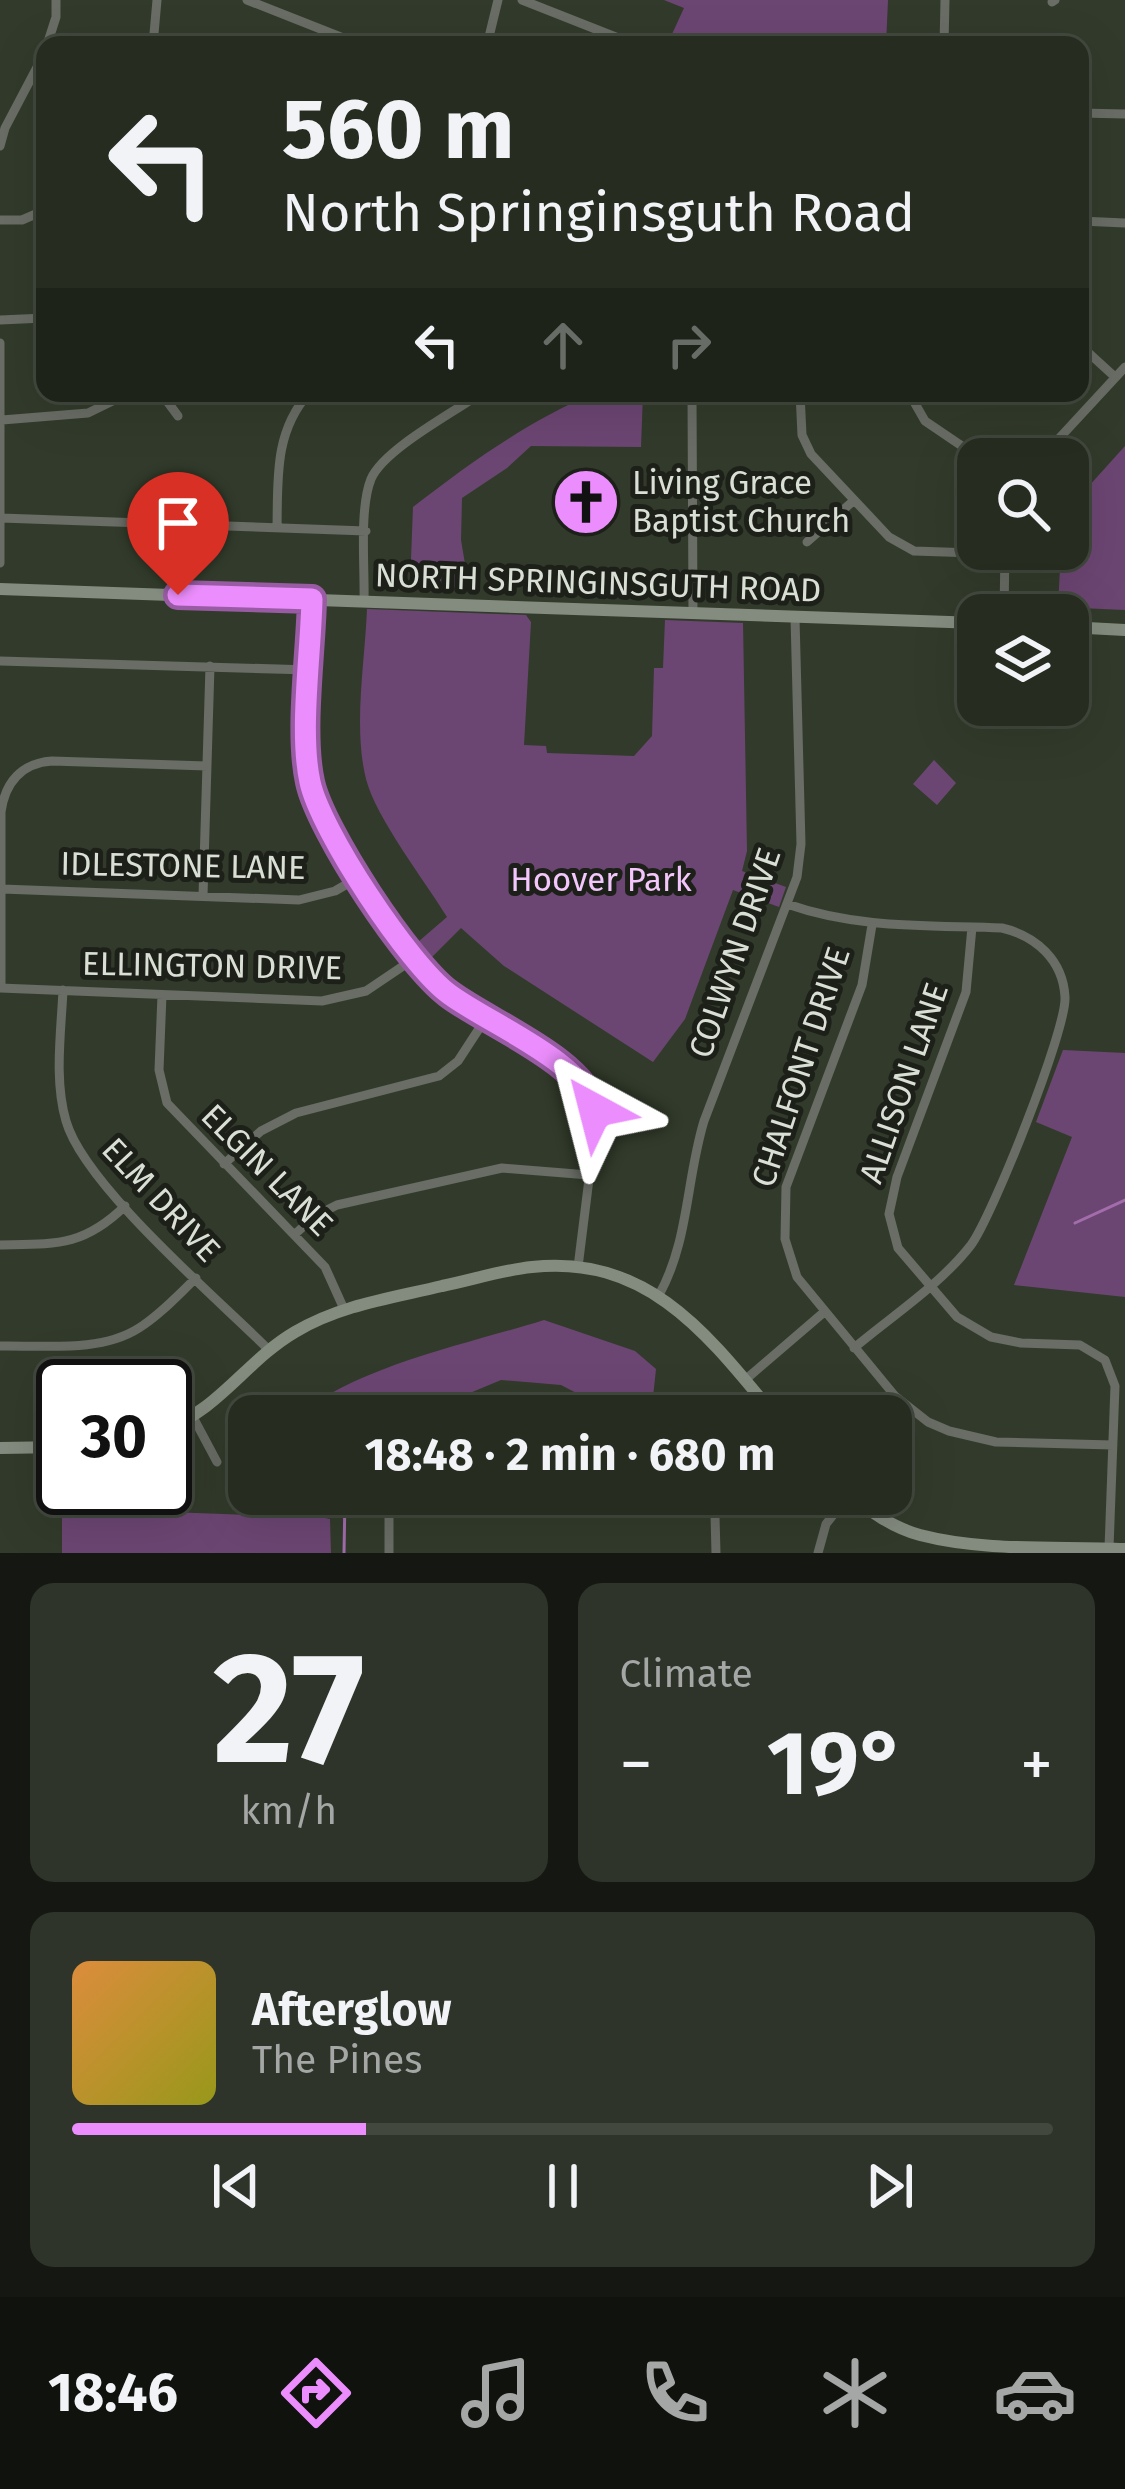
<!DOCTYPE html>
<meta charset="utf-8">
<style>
body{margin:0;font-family:"Fira Sans",sans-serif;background:#2e3429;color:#f1f3f6;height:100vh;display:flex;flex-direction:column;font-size:45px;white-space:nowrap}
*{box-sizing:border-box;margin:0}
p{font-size:39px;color:#a4a7a5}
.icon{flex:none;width:66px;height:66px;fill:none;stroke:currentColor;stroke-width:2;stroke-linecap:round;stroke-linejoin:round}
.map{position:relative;height:1553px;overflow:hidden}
.sheet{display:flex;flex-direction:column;gap:30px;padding:30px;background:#151812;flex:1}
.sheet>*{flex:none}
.top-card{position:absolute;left:36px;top:36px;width:1053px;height:366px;border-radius:24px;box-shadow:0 12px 48px #0002,0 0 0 3px #42483e;background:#262c20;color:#f1f3f6;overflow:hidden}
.tools{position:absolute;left:957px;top:438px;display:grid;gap:24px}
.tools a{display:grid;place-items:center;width:132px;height:132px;border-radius:24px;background:#262c20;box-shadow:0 12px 48px #0002,0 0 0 3px #42483e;font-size:60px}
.speed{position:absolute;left:36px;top:1359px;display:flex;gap:24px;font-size:60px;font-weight:700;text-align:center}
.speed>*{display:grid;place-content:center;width:156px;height:156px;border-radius:50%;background:#262c20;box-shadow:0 12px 48px #0002,0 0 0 3px #42483e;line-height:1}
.speed .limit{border:6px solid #111;border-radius:18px;background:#fff;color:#111}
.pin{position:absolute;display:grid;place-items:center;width:102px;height:102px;color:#fff;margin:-123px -51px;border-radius:50% 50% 50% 0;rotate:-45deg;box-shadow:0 0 12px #0007}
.pin .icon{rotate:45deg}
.me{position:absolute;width:132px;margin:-66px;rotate:322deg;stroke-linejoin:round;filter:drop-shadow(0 0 9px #0008)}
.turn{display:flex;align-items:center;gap:42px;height:252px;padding:0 48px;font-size:54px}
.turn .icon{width:156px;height:156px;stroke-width:2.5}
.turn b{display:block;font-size:84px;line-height:102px}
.lanes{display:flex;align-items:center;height:114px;padding:0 48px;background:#0003;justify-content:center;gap:60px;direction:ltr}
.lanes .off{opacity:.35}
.big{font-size:90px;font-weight:700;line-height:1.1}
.sheet .widget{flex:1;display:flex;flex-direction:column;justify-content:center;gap:18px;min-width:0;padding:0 42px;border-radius:24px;background:#2e3429}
.sheet .dial{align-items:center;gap:0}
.dial b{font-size:156px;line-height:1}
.song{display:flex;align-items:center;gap:36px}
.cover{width:144px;height:144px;border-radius:18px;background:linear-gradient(135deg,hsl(30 70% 55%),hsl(60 70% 35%))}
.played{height:12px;border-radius:6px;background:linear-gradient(90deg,#eb8dfc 30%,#42483e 30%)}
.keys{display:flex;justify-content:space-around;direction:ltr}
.heat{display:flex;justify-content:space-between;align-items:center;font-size:66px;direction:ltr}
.sheet .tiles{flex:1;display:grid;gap:30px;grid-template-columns:1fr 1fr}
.widget:last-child{grid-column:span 2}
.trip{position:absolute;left:228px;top:1395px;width:684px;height:120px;border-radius:24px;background:#262c20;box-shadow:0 12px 48px #0002,0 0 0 3px #42483e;font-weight:700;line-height:120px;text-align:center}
.tab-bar{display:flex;height:192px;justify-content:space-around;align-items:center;background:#0f120d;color:#a4a7a5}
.tab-bar .icon{width:84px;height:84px}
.tab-bar .selected{color:#eb8dfc}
.tab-bar b{font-size:54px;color:#f1f3f6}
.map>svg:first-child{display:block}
.green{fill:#6c4673}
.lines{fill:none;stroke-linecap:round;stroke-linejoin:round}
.stream{stroke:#a36dac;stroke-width:3}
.street{stroke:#696d65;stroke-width:9}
.secondary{stroke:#848b7f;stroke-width:12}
.route-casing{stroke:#995ca4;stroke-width:30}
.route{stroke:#eb8dfc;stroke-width:21}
.labels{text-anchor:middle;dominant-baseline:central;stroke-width:10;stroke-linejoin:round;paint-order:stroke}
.poi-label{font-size:33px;fill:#dadfd5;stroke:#1c2019;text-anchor:start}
.street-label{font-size:33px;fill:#dadfd5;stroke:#1c2019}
.park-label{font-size:33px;fill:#f3c7fb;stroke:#1c2019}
</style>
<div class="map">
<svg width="1125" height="1553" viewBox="0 0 1125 1553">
<rect width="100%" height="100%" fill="#323b2b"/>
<path class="green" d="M664 0H888L886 45H720L709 35 695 45H667L684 8Z
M594 393H643L641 447 531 446 507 468 462 498 461 540 469 588 410 586 413 507C471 462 527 422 594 393Z
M1125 446V610L1058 607 1061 549H1068V518L1079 497Z
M367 609 526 615 531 622 524 745 546 746 547 753 634 756 652 736 654 668H663L665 620 743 623 747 851 742 871 786 887 779 907 733 890 685 1019 653 1062 504 966 461 928 424 965 411 948 447 917C425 881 376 818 366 779 353 727 365 662 367 609Z
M934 760 956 783 937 805 913 784Z
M1063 1050 1125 1053V1297L1014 1285 1072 1137 1036 1122Z
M544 1320 635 1351 656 1369 651 1416H621L561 1385 501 1380 415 1416H298C354 1367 471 1343 544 1320Z
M278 1494H346L334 1500 320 1517 330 1519 331 1553H62V1508L276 1516Z"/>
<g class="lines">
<path class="stream" d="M1075 1223 1125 1200
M344 1553 345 1497"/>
<path class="street" d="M247 0 361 45
M522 0 636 45
M1052 2 1055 0
M47 45 56 17V0
M153 45 157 0
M487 45 498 0
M944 45 945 0
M1080 113 1125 114
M0 146 5 128 45 52
M0 220H22L45 210
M1080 221 1125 223
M0 320 45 318
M0 343V563
M1080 345 1115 377
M161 393 178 416
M692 393 693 613
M800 393 802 435 811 454 889 537 914 551 1004 554
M909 393 925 421 981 459
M2 420 88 413 129 393
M1040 459 1125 367
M1 518 366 531
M277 528C278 479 274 432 309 393
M807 542 852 502
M312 599 308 768 325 820 423 973 463 1004 572 1073 589 1091 596 1123 578 1267
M364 601C365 567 359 509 371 479 384 449 453 413 481 393
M1004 615 1005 549
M0 661 310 670
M2 889 299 900 335 891 359 877
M203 896 210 666
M787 904C858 929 928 925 1002 928 1036 936 1063 960 1065 997 1067 1029 992 1217 971 1245 941 1284 892 1316 854 1348
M872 925 862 985 786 1187 785 1239 797 1277 895 1396 928 1422 949 1431 996 1442 1113 1445
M972 927 966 992 897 1177 889 1214 898 1248 957 1317 991 1337 1021 1343 1080 1345 1105 1360 1115 1386 1109 1548
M0 988 322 1001 366 991 412 960
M1 988V812C5 782 22 763 52 761L207 766
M63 990C61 1033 54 1080 66 1121 84 1185 218 1299 269 1350
M162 995 159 1070 167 1103 325 1267 344 1309
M224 1164 261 1131 296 1113 439 1076 458 1061 486 1018
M294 1235 315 1216 337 1205 502 1168 589 1175
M0 1245C55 1244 83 1247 125 1206
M659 1295C689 1241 686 1180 704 1121L797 877 801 844 795 618
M0 1346C44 1345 100 1353 139 1328 160 1315 178 1295 196 1278
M745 1380 823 1313
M193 1417 217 1462
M389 1553V1498L393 1494
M716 1553 715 1516 720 1494
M818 1553 826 1524 849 1495"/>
<path class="secondary" d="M0 589 978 623
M1068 627 1125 630
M165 1429C219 1410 247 1360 295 1332 340 1305 392 1298 442 1286 472 1280 502 1270 532 1267 648 1254 709 1336 775 1416
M0 1448 63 1447
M847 1494C870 1511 893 1528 920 1535 985 1552 1058 1546 1125 1549"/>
</g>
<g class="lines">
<g class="route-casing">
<path id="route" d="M178 595 312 599C311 652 299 732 310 782 320 830 409 965 449 994 489 1024 584 1061 595 1110"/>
</g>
<use href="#route" class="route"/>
</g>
<defs>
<g id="church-disc" transform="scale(3.45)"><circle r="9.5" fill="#eb8dfc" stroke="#1c2019"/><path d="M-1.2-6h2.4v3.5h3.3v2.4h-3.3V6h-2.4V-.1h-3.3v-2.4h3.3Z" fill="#111"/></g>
</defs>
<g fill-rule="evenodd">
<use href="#church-disc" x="586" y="502"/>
</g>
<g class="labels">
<g class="poi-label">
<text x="632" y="483">Living Grace<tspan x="632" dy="38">Baptist Church</tspan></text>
</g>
<g class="street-label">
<text transform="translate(598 583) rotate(2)">NORTH SPRINGINSGUTH ROAD</text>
<text transform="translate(183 866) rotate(1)">IDLESTONE LANE</text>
<text transform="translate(735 953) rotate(-71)">COLWYN DRIVE</text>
<text transform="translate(212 966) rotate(1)">ELLINGTON DRIVE</text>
<text transform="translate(801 1067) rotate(-72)">CHALFONT DRIVE</text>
<text transform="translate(904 1083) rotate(-71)">ALLISON LANE</text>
<text transform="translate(267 1170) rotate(45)">ELGIN LANE</text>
<text transform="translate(161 1200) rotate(47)">ELM DRIVE</text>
</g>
<g class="park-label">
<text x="601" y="880">Hoover Park</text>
</g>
</g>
</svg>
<div class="tools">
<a><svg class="icon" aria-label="search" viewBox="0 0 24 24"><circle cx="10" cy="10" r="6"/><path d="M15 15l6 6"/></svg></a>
<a><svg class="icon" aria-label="layers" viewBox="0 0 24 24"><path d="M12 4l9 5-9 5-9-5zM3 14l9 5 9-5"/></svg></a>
</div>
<div class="speed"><div class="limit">30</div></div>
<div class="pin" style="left:178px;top:595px;background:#d93025"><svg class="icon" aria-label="arrive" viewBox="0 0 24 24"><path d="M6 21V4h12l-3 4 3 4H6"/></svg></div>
<svg class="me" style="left:595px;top:1110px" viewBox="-20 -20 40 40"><path d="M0-17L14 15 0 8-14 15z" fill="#eb8dfc" stroke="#fff" stroke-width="4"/></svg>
<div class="trip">18:48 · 2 min · 680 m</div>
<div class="top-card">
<div class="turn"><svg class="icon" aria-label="left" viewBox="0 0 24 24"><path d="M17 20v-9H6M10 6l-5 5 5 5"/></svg><div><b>560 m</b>North Springinsguth Road</div></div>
<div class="lanes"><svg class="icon" aria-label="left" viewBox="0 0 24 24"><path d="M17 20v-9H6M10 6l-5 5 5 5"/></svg><svg class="icon off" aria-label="ahead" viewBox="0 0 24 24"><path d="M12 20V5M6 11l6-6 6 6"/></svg><svg class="icon off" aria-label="right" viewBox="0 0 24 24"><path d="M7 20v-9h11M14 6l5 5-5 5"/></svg></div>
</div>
</div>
<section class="sheet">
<div class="tiles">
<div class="widget dial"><b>27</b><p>km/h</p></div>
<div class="widget"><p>Climate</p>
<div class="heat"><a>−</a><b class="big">19°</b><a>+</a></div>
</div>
<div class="widget">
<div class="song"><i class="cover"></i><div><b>Afterglow</b><p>The Pines</p></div></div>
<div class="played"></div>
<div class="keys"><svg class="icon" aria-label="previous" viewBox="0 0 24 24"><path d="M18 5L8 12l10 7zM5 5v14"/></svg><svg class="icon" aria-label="pause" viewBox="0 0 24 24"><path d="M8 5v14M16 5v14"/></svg><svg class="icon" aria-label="next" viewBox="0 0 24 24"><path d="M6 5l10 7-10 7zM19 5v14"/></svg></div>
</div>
</div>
</section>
<nav class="tab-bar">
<b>18:46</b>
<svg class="icon selected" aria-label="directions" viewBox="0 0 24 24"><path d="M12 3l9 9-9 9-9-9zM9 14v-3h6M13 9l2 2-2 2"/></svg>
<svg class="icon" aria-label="music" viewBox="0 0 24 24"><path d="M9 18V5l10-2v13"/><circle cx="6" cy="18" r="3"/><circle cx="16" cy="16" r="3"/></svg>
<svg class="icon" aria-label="phone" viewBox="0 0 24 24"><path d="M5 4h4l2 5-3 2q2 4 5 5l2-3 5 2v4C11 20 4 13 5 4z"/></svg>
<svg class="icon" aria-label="climate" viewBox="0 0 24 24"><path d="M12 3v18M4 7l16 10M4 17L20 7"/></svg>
<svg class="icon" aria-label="car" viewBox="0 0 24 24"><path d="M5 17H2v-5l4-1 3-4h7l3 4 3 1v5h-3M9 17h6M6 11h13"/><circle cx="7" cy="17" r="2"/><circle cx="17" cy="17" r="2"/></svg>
</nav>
